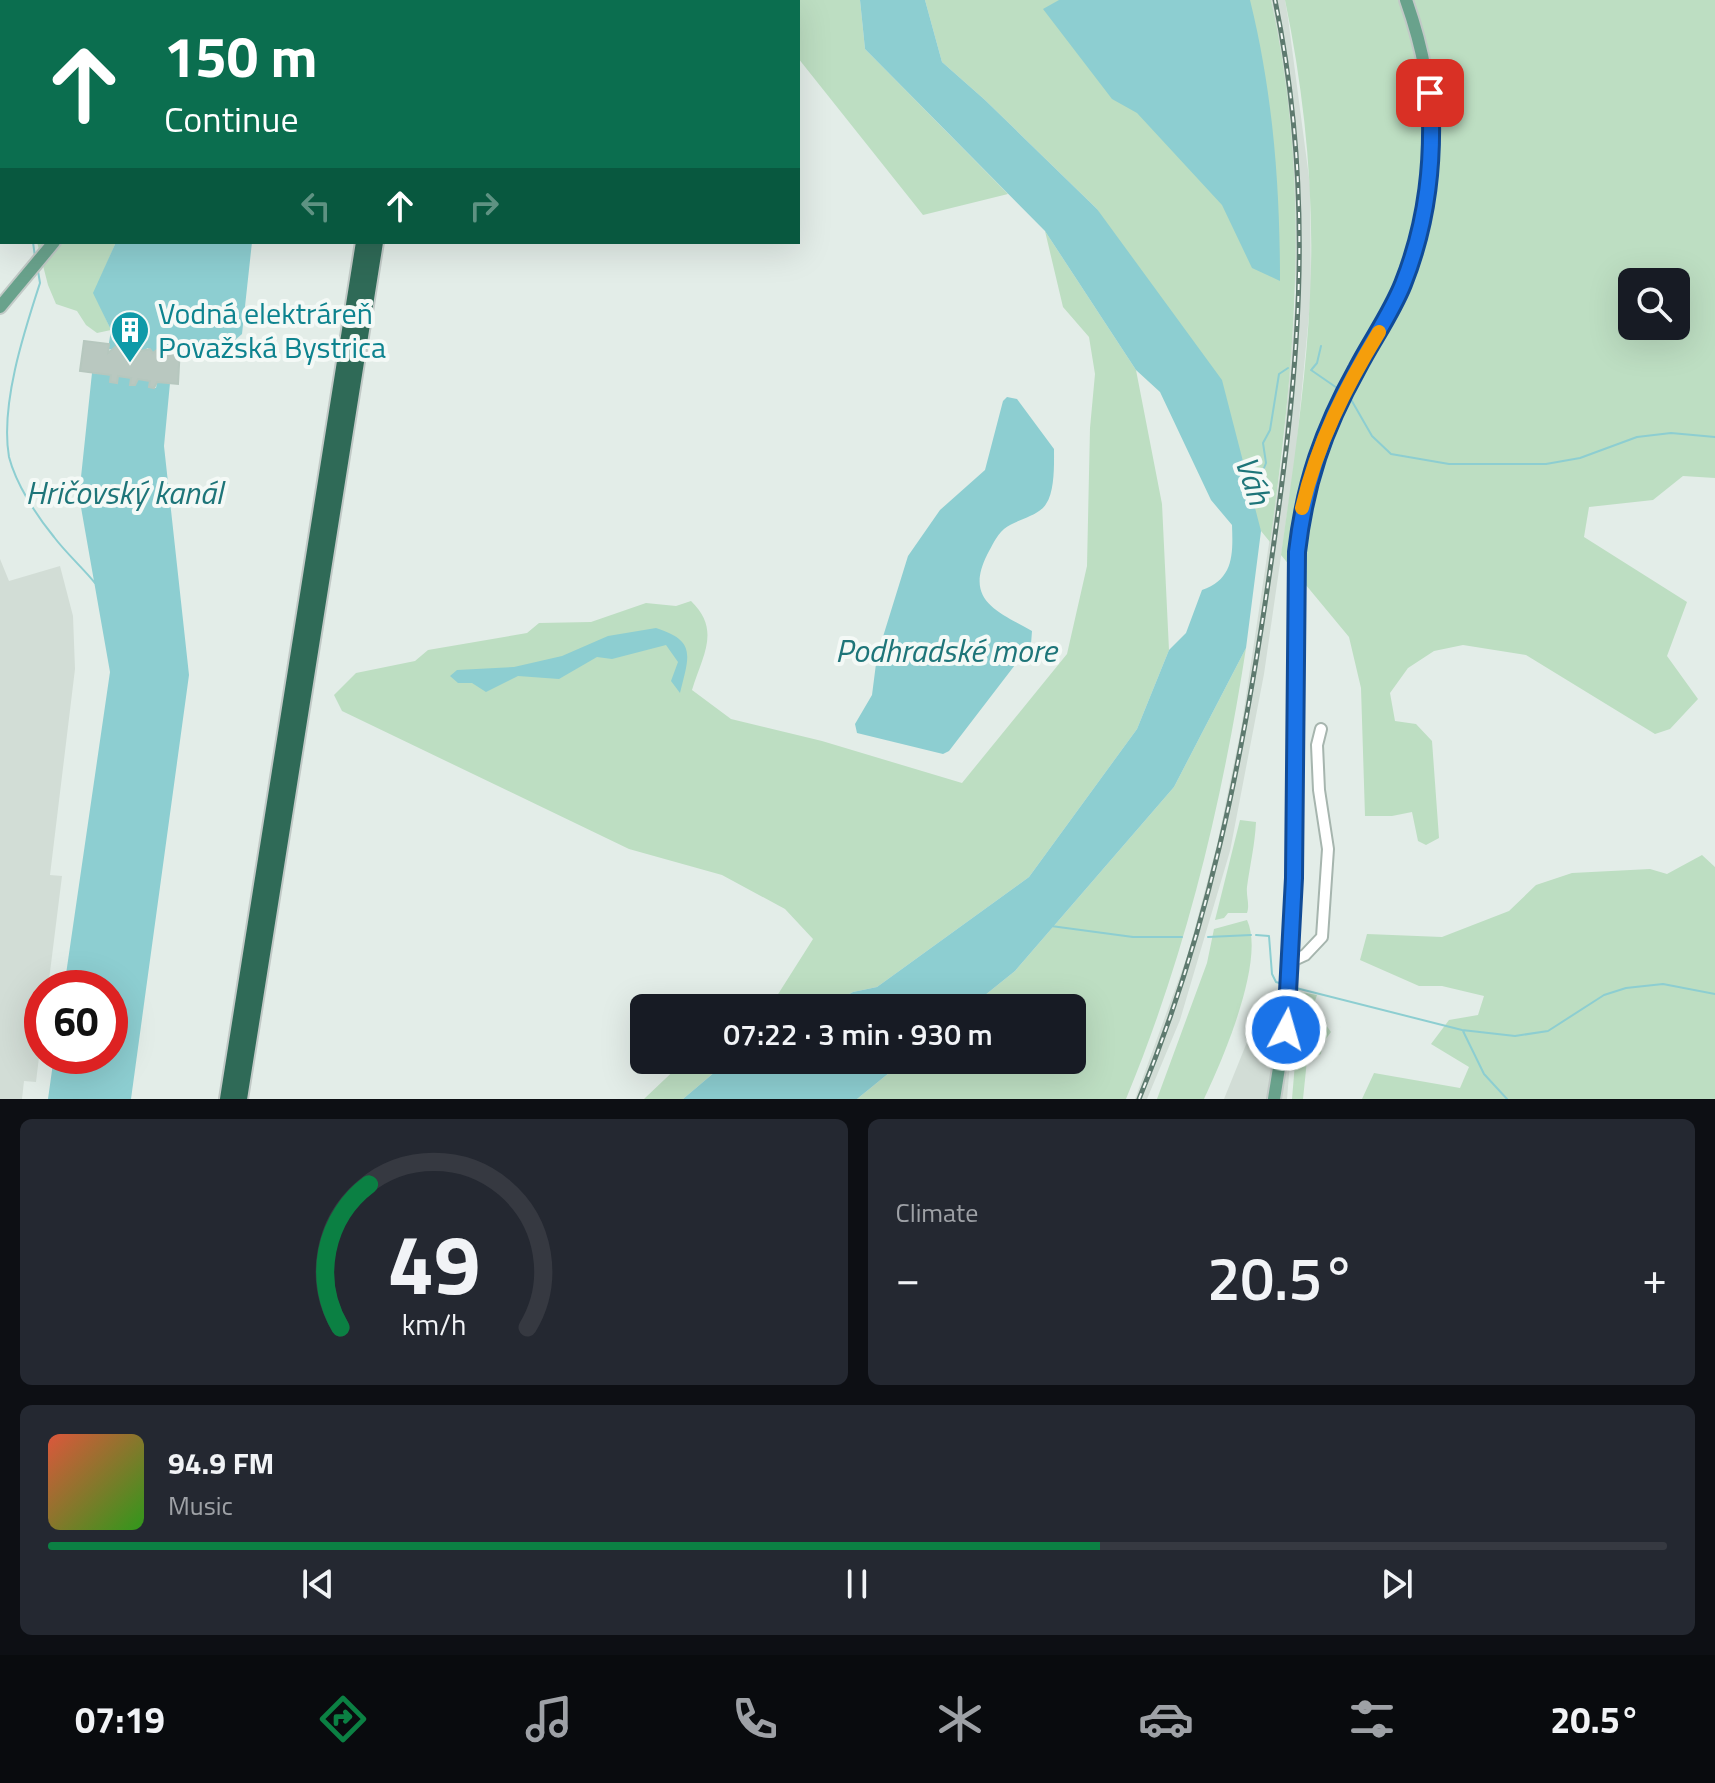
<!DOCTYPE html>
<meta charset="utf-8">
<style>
body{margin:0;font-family:"Titillium Web",sans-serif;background:#242831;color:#f1f3f6;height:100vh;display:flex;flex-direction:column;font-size:30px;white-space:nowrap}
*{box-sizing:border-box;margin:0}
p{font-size:26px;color:#9ea1a6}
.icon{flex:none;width:44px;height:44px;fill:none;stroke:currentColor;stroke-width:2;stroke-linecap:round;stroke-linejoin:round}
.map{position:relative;height:1099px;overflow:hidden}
.panel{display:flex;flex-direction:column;gap:20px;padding:20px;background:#0d0f14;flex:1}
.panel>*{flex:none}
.hud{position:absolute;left:0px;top:0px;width:800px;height:244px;box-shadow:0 8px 32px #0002;background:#0b6e4f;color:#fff;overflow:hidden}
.controls{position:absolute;left:1618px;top:268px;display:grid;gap:16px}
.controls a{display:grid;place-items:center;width:72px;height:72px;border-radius:12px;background:#171b24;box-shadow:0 8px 32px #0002;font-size:40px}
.speed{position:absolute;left:24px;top:970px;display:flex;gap:16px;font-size:40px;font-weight:700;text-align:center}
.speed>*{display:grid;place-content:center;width:104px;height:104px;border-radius:50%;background:#171b24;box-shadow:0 8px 32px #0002;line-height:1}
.speed .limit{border:12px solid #d22;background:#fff;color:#111}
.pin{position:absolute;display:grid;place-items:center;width:68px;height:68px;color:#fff;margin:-34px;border-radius:16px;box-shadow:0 4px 12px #0006}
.me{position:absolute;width:88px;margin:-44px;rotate:6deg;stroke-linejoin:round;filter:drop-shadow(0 0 6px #0008)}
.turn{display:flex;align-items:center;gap:28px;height:168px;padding:0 32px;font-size:36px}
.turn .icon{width:104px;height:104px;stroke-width:2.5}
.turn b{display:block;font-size:56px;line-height:68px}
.lanes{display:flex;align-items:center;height:76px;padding:0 32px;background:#0003;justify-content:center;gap:40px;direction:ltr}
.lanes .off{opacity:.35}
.big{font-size:60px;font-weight:600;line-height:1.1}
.panel .tile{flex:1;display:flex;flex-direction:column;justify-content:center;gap:12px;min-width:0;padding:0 28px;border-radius:12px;background:#242831}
.panel .dial{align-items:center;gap:0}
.dial svg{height:208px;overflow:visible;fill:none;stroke:#363941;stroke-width:7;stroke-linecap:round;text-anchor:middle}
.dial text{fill:#f1f3f6;stroke:none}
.song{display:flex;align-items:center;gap:24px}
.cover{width:96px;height:96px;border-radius:12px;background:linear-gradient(135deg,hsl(10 70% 55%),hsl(110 70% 35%))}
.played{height:8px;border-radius:4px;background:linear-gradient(90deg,#0b8043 65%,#363941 65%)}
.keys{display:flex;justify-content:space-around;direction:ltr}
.heat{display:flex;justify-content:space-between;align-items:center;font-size:44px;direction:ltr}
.panel .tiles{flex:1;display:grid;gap:20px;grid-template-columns:1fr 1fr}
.tile:last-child{grid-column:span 2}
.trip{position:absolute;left:630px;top:994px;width:456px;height:80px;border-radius:12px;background:#171b24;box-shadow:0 8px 32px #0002;font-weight:600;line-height:80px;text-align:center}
.tab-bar{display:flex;height:128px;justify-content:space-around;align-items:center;background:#090b0e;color:#9ea1a6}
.tab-bar .icon{width:56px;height:56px}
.tab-bar .selected{color:#0b8043}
.tab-bar b{font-size:36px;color:#f1f3f6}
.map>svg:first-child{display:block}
.built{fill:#d2ddd6}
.green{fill:#bddec2;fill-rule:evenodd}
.water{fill:#8dced1}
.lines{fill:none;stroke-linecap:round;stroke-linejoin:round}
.stream{stroke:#8dced1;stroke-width:2}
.building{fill:#b9c8c0;stroke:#b6c7be;stroke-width:2}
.minor-casing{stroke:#a6b5ae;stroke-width:14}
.major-casing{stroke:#c1c9c6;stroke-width:16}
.highway-casing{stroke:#c1c9c6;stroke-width:18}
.minor{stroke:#fff;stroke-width:10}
.major{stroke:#69a28c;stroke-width:12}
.highway{stroke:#2f6a57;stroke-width:14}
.rail-casing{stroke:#5e7a6f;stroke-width:5}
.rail{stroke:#f4f9f6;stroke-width:2;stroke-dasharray:6;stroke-linecap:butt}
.route-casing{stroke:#114b97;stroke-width:20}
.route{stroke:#1a73e8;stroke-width:14}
.slow{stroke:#f59e0b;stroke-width:14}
.labels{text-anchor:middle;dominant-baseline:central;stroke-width:8;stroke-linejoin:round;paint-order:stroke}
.culture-label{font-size:30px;fill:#0d838f;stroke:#f4f9f6;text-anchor:start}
.water-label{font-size:32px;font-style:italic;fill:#1e7579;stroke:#f4f9f6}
</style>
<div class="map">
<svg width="1715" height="1099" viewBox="0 0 1715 1099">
<rect width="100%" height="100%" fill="#e3ede8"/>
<path class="built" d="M1271 0H1285L1288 18 1310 185 1311 293 1296 452 1264 674 1230 851 1180 1020 1147 1099H1135L1188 954 1217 845 1241 729 1283 451 1296 293 1285 79Z
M0 559 9 581 60 566 73 616 75 669 50 875 62 876 48 988H42V1032L36 1082 24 1081 22 1099H0Z
M1258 1015 1293 1024 1287 1099H1224Z"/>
<path class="green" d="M762 0H860L865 49 1008 194 923 215 798 58V2Z
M925 0H1271C1311 181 1296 360 1270 542L1261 531 1097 209 985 100 942 62Z
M1285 0H1715V478L1683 476 1653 500 1589 507 1584 537 1687 602 1667 656 1698 699 1670 729 1655 734 1526 655 1463 645 1434 651 1408 668 1390 693 1395 721 1416 724 1432 741 1439 838 1426 845 1418 841 1412 812 1392 816H1365L1361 688 1349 637 1281 555C1293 469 1306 383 1310 296 1315 197 1305 97 1285 0ZM1632 282H1676V326H1632Z
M1045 231 1136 370 1162 504 1169 650 1137 729 1029 877 877 987 853 992 823 1008H763L775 999 813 939 785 909 722 875 629 849 342 711 334 695 356 673 415 661 428 650 527 633 539 623 591 622 646 603 676 606 691 601C721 630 703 654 692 690L731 719 822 741 962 783 1067 654 1087 566 1090 428 1095 374 1089 337 1063 307Z
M37 242H116L94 293 111 330 97 333 86 325 77 311 56 304 48 285Z
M1246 648C1222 803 1186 954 1126 1099H857L905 1060H1072V1008H969L1015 971 1174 787Z
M1240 820 1256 822C1255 844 1250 865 1247 887 1246 897 1250 904 1247 913H1228L1224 918 1215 920Z
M1702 855 1715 867V1099H1362L1374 1073 1460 1088 1469 1067 1431 1044 1449 1020 1478 1015 1484 996 1442 986H1419L1360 960 1367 934 1442 937 1509 911 1536 885 1572 873 1650 869 1667 874Z
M1247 920C1266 960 1222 1061 1204 1099H1157L1207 963 1214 929Z
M1301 992 1317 995 1313 1007 1331 1032 1322 1044 1321 1054 1307 1060 1303 1099H1292Z
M685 1060H729L683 1099H644Z"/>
<path class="water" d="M860 0H925L942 62 985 100 1097 209 1222 380 1261 531 1246 648 1174 787 1015 971 969 1008H823L853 992 877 987 1029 877 1137 729 1169 650 1186 633 1202 590C1234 579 1233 554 1232 525L1211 500 1160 392 1136 370 1045 231 865 49Z
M1059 0H1250C1273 93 1280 186 1280 281L1252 268 1222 205 1137 113 1112 99 1043 9Z
M116 242H252L242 334 220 353 201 350 180 353V347L175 346 173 355 166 351 165 356 158 355V350L156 355 150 354V349L147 348 145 353 131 351V347L127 346 125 351 108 349 111 330 93 293Z
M92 373 111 375 110 382 115 383 118 376 131 378 130 384 134 385 138 379 150 381 152 388H156L157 382 170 383 164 446 189 675 131 1099H48L54 1056H110V988H64L110 672 79 496Z
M1007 397 1017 399 1054 449C1054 464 1055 491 1046 504 1038 517 1016 519 1004 529 996 536 992 546 987 555 964 601 999 612 1032 631L1031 644 949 751 943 754 857 733 855 724 872 695 877 656 908 556 940 510 985 470 1003 401Z
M656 628C697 641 689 656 680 693L671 681 678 662 666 645 612 659 597 657 559 679 518 676 486 692 472 683H458L450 676 457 670 514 667 562 656 608 636Z
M729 1060H905L857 1099H683Z"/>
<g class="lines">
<path class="stream" d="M164 2V0
M33 242 35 257
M38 271 40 283C24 332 0 405 9 457 16 484 36 515 54 537 66 553 82 567 95 583
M1312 369 1317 363 1321 346
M1311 370 1340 390
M1349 396 1372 436 1391 454 1449 464H1546L1580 458 1637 437 1671 433 1715 437
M1254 502 1258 496 1260 478 1266 463 1263 443 1270 430 1279 374 1288 368
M1051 926 1133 937H1182
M1256 935 1269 936 1272 974 1276 982 1286 985
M1208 937 1251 935
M1296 988 1462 1030 1515 1036 1548 1031 1604 995 1626 988 1663 984 1715 994
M1463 1031 1484 1074 1507 1099"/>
</g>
<path class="building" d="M84 341 109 344 108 353 119 344 122 350 127 345 134 351 139 346 140 351 150 349 153 353 158 349 161 355 166 351H173L174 346 180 347 178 384 157 382 154 388 149 387 150 381 138 379 135 385H130L131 378 118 376 117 383 110 382 111 375 80 371Z"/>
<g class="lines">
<g class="minor-casing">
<path id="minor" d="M15 0V2
M84 2 91 0
M0 29H2
M1292 961 1305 955 1322 937 1328 849 1319 790 1317 745 1321 729"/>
</g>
<g class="major-casing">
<path id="major" d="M179 2V0
M0 307 54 242
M1274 1099 1288 1012 1292 961 1297 552C1305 482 1323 431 1356 369 1372 341 1391 314 1403 284 1442 189 1440 96 1406 0"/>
</g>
<g class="highway-casing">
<path id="highway" d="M401 2 402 0
M414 2 415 0
M227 1099 363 242
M240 1099 376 242"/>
</g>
<use href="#minor" class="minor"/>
<use href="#major" class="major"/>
<use href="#highway" class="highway"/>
<g class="rail-casing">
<path id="rail" d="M1139 1099C1208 933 1242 761 1268 584 1298 379 1317 206 1275 0"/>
</g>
<use href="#rail" class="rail"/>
</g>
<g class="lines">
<g class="route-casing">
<path id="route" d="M1286 1030 1294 878 1297 552C1305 483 1323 430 1357 369 1372 340 1391 314 1403 284 1428 221 1434 159 1430 93"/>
</g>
<use href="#route" class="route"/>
<path class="slow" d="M1302 508C1317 444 1345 388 1379 332"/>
</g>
<defs>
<g id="building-pin" transform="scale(2)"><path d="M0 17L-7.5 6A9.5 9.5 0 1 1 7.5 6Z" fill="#0f9aa8" stroke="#f4f9f6"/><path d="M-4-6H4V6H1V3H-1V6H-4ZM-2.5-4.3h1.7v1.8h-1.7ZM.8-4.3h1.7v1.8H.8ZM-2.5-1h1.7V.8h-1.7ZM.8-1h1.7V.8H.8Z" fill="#fff"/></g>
</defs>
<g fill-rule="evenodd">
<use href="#building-pin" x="130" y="330"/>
</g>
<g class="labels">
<g class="culture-label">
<text x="158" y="313">Vodná elektráreň<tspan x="158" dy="34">Považská Bystrica</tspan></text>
</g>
<g class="water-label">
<text transform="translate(1254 480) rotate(71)">Váh</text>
<text x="124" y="492">Hričovský kanál</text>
<text x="946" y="650">Podhradské more</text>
</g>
</g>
</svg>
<div class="controls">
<a><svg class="icon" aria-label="search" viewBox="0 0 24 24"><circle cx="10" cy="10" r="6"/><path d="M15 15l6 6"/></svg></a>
</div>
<div class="speed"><div class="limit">60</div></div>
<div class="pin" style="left:1430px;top:93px;background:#d93025"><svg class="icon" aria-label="arrive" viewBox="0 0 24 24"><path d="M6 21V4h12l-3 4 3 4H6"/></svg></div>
<svg class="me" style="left:1286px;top:1030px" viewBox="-20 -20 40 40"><circle r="17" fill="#1a73e8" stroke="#fff" stroke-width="3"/><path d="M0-11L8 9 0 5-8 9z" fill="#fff"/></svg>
<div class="trip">07:22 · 3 min · 930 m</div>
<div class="hud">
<div class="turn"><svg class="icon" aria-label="ahead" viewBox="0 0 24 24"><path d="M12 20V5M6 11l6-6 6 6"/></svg><div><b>150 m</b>Continue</div></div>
<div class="lanes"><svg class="icon off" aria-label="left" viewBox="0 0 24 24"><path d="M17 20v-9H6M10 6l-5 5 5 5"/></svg><svg class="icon" aria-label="ahead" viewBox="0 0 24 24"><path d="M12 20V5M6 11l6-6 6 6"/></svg><svg class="icon off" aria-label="right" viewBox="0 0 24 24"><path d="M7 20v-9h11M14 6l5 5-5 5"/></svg></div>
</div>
</div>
<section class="panel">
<div class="tiles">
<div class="tile dial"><svg viewBox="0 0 100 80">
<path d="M14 69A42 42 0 1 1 86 69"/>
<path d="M14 69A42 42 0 0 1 25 14" stroke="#0b8043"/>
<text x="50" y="56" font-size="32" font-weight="700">49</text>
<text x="50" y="72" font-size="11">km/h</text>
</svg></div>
<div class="tile"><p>Climate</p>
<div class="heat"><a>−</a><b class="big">20.5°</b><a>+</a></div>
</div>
<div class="tile">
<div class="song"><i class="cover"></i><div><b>94.9 FM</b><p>Music</p></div></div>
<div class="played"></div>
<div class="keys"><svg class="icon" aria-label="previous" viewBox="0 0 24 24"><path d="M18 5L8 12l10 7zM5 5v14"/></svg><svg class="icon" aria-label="pause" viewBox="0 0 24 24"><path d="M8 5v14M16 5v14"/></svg><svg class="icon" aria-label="next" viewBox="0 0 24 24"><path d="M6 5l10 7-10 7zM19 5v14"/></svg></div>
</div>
</div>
</section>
<nav class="tab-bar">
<b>07:19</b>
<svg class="icon selected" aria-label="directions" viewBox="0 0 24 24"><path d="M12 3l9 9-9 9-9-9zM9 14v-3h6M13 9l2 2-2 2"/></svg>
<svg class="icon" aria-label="music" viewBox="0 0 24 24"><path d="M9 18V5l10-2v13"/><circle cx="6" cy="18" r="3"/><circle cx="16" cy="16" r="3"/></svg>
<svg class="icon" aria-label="phone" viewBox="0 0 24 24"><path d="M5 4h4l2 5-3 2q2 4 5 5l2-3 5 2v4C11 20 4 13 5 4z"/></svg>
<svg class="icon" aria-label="climate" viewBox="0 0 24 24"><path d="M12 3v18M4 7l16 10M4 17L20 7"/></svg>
<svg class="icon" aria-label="car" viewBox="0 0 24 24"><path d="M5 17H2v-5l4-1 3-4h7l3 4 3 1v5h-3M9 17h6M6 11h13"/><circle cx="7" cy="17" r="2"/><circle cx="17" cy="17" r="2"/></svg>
<svg class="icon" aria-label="filters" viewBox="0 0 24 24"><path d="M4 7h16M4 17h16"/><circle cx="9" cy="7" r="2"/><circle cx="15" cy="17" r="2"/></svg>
<b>20.5°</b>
</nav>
